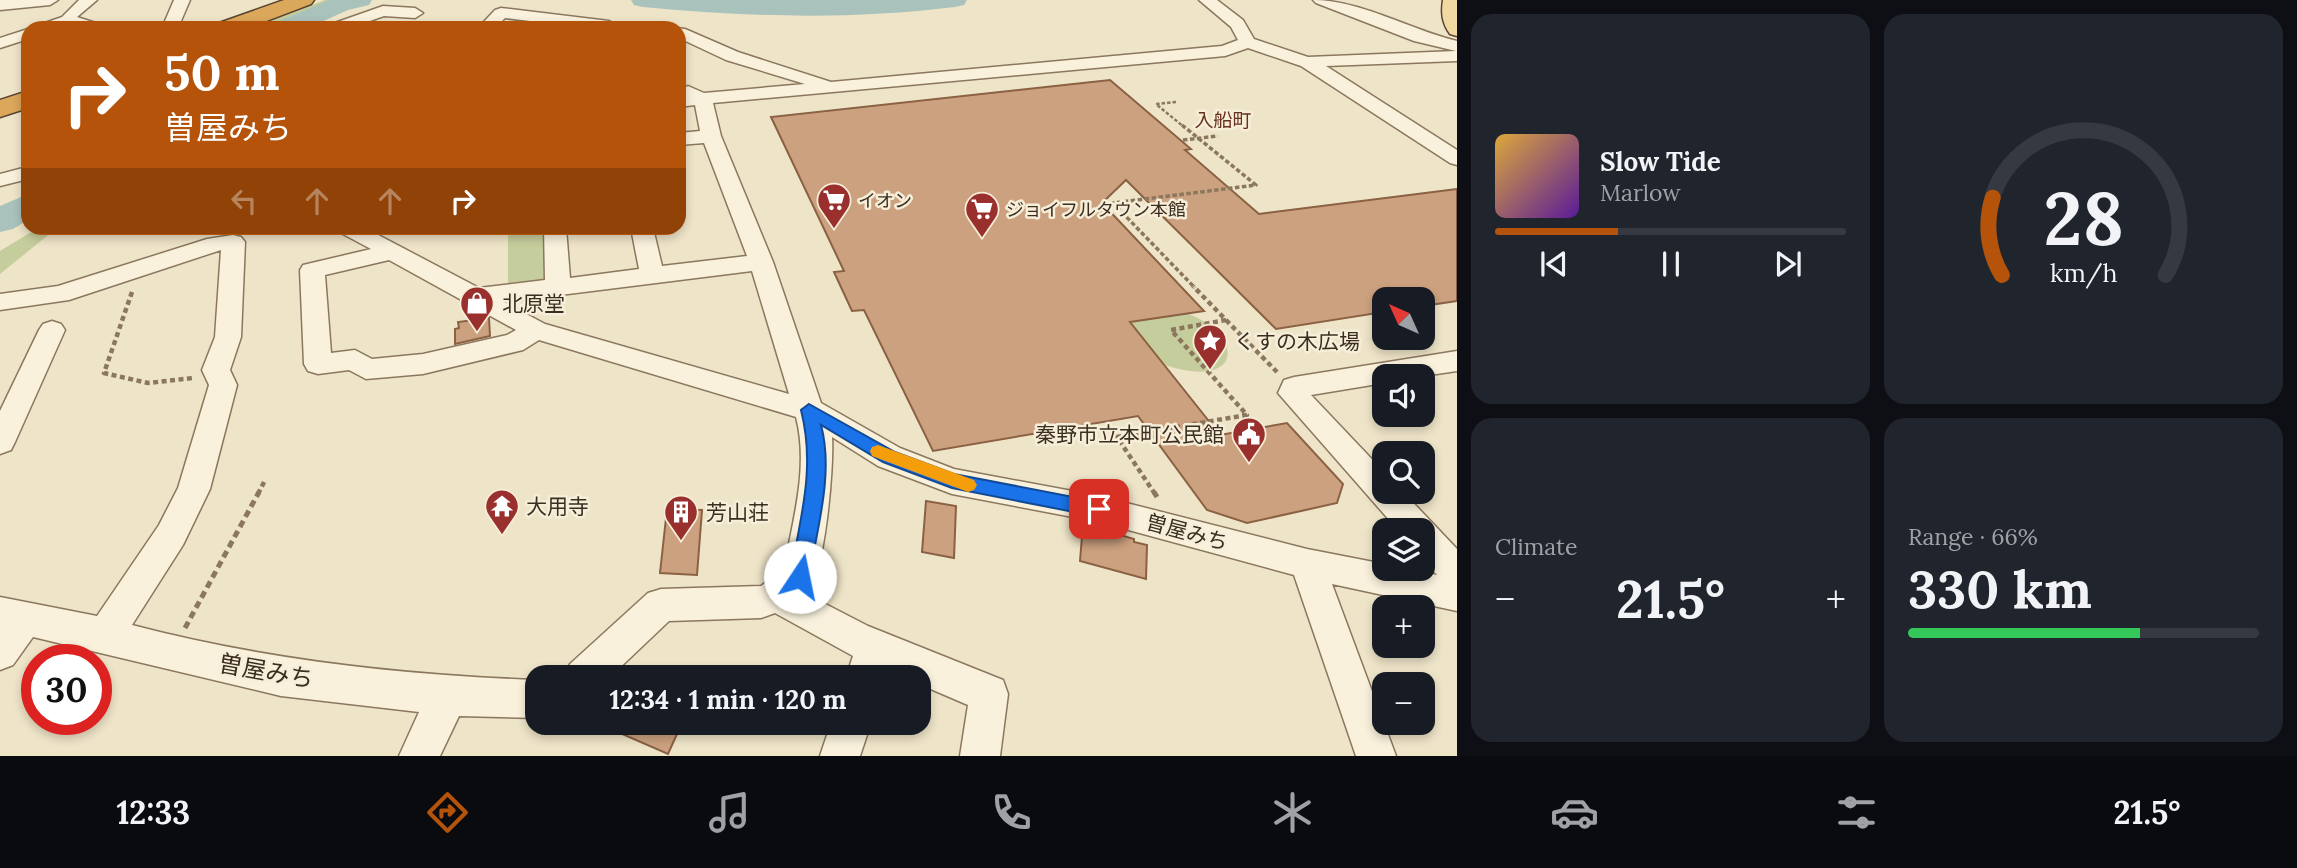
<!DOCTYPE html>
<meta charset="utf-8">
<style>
body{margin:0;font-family:Lora,"Noto Sans JP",serif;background:#20242c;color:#f1f3f6;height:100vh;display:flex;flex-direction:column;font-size:26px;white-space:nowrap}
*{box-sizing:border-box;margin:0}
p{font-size:23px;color:#9ea1a6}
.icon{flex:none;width:38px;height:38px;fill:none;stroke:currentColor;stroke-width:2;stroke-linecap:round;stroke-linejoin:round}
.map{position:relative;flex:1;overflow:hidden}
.side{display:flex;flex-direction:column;gap:14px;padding:14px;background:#0d0f14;width:840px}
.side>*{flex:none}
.hud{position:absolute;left:21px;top:21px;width:665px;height:214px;border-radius:21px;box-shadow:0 4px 10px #0003;background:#b45309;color:#fff;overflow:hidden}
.needle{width:46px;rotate:315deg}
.controls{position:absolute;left:1372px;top:287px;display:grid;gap:14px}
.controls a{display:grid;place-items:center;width:63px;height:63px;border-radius:14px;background:#171b24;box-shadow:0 4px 10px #0003;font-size:35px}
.speed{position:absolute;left:21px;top:644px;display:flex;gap:14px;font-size:35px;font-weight:700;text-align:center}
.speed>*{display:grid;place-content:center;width:91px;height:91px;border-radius:50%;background:#171b24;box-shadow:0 4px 10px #0003;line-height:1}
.speed .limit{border:10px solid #d22;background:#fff;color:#111}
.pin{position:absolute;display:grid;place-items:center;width:60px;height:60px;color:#fff;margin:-30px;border-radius:14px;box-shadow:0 4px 10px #0006}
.me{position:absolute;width:77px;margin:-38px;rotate:11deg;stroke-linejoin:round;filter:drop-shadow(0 0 5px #0008)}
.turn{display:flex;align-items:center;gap:24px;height:147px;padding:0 28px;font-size:32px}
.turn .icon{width:91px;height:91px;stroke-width:2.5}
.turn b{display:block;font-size:49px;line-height:60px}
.lanes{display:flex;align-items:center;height:66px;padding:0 28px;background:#0003;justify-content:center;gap:35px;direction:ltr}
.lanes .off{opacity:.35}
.big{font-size:52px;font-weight:700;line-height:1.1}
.side .widget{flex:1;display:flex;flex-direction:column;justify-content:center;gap:10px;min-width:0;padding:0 24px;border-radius:21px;background:#20242c}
.side .dial{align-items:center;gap:0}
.dial svg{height:182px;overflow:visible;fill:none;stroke:#363941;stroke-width:7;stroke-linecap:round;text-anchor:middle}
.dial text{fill:#f1f3f6;stroke:none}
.song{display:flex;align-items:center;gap:21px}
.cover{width:84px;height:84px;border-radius:10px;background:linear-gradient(135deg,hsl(40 70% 55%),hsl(270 70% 35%))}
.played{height:7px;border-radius:4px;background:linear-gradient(90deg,#b45309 35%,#363941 35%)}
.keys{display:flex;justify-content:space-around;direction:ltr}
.heat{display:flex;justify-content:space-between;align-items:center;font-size:38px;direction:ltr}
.charge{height:10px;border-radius:5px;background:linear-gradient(90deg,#34c759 66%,#363941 0)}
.side .tiles{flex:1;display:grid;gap:14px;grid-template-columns:repeat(2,1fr)}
.trip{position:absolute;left:525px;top:665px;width:406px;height:70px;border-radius:21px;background:#171b24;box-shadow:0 4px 10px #0003;font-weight:700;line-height:70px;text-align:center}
.menu{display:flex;height:112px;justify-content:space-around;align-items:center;background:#090b0e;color:#9ea1a6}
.menu .icon{width:49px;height:49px}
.menu .active{color:#b45309}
.menu b{font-size:32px;color:#f1f3f6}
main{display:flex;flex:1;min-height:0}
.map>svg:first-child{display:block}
.green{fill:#c6cd9c}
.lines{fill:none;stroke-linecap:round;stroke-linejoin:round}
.river{fill:#a9c3bc;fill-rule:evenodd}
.building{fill:#cca17f;stroke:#8a6143;stroke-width:2}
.minor-casing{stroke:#8b775d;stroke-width:3}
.major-casing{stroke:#594531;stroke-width:3}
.highway-casing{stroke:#594531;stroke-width:3}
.path-far3{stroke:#8b775d;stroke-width:2.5;stroke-dasharray:3.5 2;stroke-linecap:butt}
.path-far2{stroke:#8b775d;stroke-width:3.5;stroke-dasharray:4.5 2.5;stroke-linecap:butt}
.path-far1{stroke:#8b775d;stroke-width:4.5;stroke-dasharray:5 3.5;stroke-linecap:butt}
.path{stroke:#8b775d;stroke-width:5;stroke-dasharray:7 4.5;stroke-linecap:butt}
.minor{fill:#f9f1dc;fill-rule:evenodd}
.major{fill:#f0daa2;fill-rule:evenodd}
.highway{fill:#dba75b;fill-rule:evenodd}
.route{fill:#1a73e8;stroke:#114b97;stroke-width:2}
.slow{fill:#f59e0b}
.labels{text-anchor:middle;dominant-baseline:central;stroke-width:5;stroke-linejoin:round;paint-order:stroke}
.far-poi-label{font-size:18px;fill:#3b2e21;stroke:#f6eed8;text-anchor:start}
.far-neighbourhood-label{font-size:19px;fill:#683120;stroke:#f6eed8}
.poi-label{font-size:21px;fill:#3b2e21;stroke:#f6eed8;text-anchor:start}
.street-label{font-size:21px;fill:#3b2e21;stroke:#f6eed8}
.near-street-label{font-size:24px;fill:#3b2e21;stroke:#f6eed8}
</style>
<main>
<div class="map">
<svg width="1457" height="756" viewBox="0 0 1457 756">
<rect width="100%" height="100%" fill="#eee4c8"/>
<path class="green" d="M325 0H346L273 28H250Z
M38 228H57L0 274V251Z
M508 228H547L551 277 543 283 508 287Z
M1181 311C1242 331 1245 384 1179 369 1171 367 1160 364 1154 359 1145 351 1138 337 1130 328L1133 319Z"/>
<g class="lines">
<path class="river" d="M329 0H372L369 5 348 10 308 28H273L277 22Z
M631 0H967L964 5 955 7C848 20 750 17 643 7L634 5Z
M28 194V220L13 229 0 232V206Z"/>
</g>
<path class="building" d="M1110 80 1191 149 1185 150 1259 214 1457 189V301L1423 306V299H1384V312L1276 329 1126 180 1102 203 1204 311 1130 322 1220 435 1287 423 1343 484 1337 503 1247 523 1207 510 1138 416 933 451 864 310 852 311 834 272 844 271 771 117Z
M489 318 490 336 455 344V329L459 328 458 322Z
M926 501 956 506 954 558 922 552Z
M667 509 702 510 697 575 660 573Z
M1083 524 1134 539V542L1147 545 1146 579 1080 561Z
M597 723H682L668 754Z"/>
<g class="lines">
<g class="minor-casing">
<path id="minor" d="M0 0H58L50 5 0 10Z
M79 0H97L77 17 102 25 104 28 69 25 37 28 39 25 62 17Z
M174 0H190L178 28H162Z
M1199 0H1217L1243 20 1254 39 1308 57 1456 51 1414 41 1316 3 1313 0C1360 0 1411 30 1457 41V61L1326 66 1457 150V165L1450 163 1301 66 1248 48 1225 56 713 103 721 136 773 262 821 403 900 448 954 469 1099 496 1307 549 1384 564V569H1406L1437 575 1423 559V530H1398L1278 393 1284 380 1294 377 1457 351V371L1423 376H1384V383L1311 395 1384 472V492H1403L1457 549V611L1332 584 1396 756H1356L1294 575 1099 522 952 494 878 466 832 437C834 466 825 576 806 594L868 626 1003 680 1008 694 1000 756H960L968 705 919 684V677H902L886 670 884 677H846L853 656 775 613 761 618 669 621 610 677H564L570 664 648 593 661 589 761 586 784 569C793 519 809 467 796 417L539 340 523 350 423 374 366 379 349 370 318 374 308 371 304 364 300 270 303 265 371 249 341 233 338 228H365L479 288 545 280 544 228H566L570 278 639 269 631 228H653L662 266 747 256 704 143 679 145V133L700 131 695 105 679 107V95H682L679 91 688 86 704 93 805 84 726 60 679 38V28H675L685 29 738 52 831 82 1222 46 1238 40 1231 27ZM389 260 516 330 507 335 423 354 372 359 355 350 331 353 325 275ZM752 271 789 394 545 324 504 302Z
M383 6 415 8 423 13 415 18 384 16 350 28H327L329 25Z
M501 8 609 21 617 26 586 28 505 18 495 28H478L495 10Z
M28 29V39L0 48V38Z
M23 168 28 169V179L0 186V174Z
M233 235 241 237 245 242 241 337 230 370 237 385 210 489 183 545 132 625C265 660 400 675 537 680V718L459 716 440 756H399L419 712 281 696 33 637 13 665 0 670V597L97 616 159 525 178 488 209 385 202 370 215 337 221 250 69 300 0 310V294L58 286 207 239Z
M52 321 61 324 65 330 15 442 11 450 0 454V411L39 330 43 324Z
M831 723H871L860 756H820Z"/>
</g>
<g class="major-casing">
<path id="major" d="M1443 0H1457V36L1450 34C1442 23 1441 13 1443 0Z"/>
</g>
<g class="highway-casing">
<path id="highway" d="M284 0H314L311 4 248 28H216L219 23Z
M28 91V108L0 117V100Z"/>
</g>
<path class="path-far3" d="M1176 102 1156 104 1184 127"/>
<path class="path-far2" d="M1182 125 1256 185 1113 203 1195 288
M1183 140 1218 136"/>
<path class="path-far1" d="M132 292 104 373 148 383 193 378
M1226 320 1277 372
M258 494 265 480
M1155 494 1117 437 1247 415 1171 330 1226 320 1193 286"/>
<path class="path" d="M1154 492 1157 497
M185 628 259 492"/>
<use href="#minor" class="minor"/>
<use href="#major" class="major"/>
<use href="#highway" class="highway"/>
</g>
<path class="route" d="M809 404 895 452 954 474 1099 502 1106 504 1108 509 1106 515 1099 517 952 488 883 462 821 425C834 473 817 529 809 577L807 583 800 586 793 583 790 577C800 519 816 469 801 410Z"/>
<path class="slow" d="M878 445 974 480 977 485 974 490 968 492 872 456 870 451 872 447Z"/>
<defs>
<g id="supermarket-pin" transform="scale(1.75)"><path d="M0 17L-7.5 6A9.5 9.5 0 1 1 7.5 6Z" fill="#99302d" stroke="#f6eed8"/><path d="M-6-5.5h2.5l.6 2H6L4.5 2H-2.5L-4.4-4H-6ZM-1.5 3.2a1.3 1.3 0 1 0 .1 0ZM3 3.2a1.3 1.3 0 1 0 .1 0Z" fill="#fff"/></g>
<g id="shop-pin" transform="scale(1.75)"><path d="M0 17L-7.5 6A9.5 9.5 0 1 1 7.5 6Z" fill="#99302d" stroke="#f6eed8"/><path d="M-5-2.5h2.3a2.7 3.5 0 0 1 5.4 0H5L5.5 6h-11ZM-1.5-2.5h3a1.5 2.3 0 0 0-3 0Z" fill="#fff"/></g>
<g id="sight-pin" transform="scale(1.75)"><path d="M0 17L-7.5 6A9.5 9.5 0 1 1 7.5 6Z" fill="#99302d" stroke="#f6eed8"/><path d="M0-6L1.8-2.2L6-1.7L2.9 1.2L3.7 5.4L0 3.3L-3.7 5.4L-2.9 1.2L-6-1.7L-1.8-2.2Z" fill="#fff"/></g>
<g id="civic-pin" transform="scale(1.75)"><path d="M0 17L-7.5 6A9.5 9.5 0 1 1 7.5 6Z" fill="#99302d" stroke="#f6eed8"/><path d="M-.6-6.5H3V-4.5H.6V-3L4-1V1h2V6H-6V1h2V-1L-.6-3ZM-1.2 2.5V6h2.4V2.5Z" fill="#fff"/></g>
<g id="temple-pin" transform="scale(1.75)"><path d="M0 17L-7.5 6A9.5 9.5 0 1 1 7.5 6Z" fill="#99302d" stroke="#f6eed8"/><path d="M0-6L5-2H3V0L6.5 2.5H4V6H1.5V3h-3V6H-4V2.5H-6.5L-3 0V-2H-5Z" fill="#fff"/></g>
<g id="building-pin" transform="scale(1.75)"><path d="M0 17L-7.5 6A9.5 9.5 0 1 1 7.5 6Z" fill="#99302d" stroke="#f6eed8"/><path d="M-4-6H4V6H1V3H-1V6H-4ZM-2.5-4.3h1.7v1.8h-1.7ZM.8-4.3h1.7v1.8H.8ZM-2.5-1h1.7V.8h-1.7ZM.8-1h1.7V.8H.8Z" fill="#fff"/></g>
</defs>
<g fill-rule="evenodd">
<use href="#supermarket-pin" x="834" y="200"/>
<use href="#supermarket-pin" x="982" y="209"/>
<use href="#shop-pin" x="477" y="303"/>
<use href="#sight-pin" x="1210" y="341"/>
<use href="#civic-pin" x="1249" y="434"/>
<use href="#temple-pin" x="502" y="506"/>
<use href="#building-pin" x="681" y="512"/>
</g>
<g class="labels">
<g class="far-poi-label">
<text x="858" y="200">イオン</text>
<text x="1006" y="209">ジョイフルタウン本館</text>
</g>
<g class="far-neighbourhood-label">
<text x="1223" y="120">入船町</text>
</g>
<g class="poi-label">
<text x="502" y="303">北原堂</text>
<text x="1234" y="341">くすの木広場</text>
<text x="1224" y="434" text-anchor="end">秦野市立本町公民館</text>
<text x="526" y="506">大用寺</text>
<text x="706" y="512">芳山荘</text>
</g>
<g class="street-label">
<text transform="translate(1187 532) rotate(15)">曽屋みち</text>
</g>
<g class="near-street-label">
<text transform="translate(266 671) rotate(10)">曽屋みち</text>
</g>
</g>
</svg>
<div class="controls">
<a><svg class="needle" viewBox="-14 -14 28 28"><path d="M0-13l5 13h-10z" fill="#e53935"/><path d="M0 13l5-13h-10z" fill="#9ea1a6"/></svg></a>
<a><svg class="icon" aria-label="sound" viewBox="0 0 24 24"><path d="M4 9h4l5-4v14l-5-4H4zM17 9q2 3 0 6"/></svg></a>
<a><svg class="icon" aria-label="search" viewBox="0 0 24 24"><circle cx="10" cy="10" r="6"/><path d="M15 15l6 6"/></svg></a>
<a><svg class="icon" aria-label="layers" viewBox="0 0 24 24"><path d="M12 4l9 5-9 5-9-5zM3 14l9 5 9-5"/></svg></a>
<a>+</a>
<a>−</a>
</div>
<div class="speed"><div class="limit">30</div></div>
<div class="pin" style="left:1099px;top:509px;background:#d93025"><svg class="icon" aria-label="arrive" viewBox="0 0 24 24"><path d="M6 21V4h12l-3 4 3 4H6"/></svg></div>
<svg class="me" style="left:800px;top:577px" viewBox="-20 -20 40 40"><circle r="19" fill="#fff"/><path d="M0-13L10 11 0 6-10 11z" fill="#1a73e8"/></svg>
<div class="trip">12:34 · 1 min · 120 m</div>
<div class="hud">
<div class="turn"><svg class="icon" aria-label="right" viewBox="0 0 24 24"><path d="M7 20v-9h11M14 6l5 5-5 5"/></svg><div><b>50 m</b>曽屋みち</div></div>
<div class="lanes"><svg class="icon off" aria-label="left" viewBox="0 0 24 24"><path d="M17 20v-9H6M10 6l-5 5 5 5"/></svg><svg class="icon off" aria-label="ahead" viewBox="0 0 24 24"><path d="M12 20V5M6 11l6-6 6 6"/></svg><svg class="icon off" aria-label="ahead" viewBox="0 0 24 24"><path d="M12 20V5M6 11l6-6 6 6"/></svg><svg class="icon" aria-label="right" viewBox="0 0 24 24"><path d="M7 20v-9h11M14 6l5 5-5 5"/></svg></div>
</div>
</div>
<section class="side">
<div class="tiles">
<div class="widget">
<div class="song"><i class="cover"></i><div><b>Slow Tide</b><p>Marlow</p></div></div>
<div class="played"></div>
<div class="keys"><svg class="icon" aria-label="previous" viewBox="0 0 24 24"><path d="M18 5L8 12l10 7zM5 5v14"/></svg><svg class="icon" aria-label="pause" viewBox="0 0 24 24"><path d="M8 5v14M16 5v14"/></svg><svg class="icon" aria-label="next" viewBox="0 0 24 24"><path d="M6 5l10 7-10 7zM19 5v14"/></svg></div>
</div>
<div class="widget dial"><svg viewBox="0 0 100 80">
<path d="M14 69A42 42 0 1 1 86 69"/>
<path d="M14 69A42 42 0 0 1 10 35" stroke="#b45309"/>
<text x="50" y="56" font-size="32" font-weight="700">28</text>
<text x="50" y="72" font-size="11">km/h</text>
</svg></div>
<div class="widget"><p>Climate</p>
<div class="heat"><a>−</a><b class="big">21.5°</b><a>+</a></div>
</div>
<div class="widget"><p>Range · 66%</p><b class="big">330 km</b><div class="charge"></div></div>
</div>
</section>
</main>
<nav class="menu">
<b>12:33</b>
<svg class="icon active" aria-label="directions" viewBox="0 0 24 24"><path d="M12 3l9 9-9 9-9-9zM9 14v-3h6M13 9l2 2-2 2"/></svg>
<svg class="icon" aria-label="music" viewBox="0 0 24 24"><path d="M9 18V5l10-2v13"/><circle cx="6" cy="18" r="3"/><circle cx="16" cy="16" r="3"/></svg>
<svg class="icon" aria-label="phone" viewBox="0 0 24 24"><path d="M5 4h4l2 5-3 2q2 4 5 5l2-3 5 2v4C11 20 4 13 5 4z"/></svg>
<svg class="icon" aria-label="climate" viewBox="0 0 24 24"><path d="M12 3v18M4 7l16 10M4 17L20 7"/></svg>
<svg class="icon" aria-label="car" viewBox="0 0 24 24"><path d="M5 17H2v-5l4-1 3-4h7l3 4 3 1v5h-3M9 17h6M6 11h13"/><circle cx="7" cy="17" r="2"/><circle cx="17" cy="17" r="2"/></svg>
<svg class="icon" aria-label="filters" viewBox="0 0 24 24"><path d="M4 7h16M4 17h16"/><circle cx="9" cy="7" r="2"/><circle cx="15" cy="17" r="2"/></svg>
<b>21.5°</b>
</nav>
